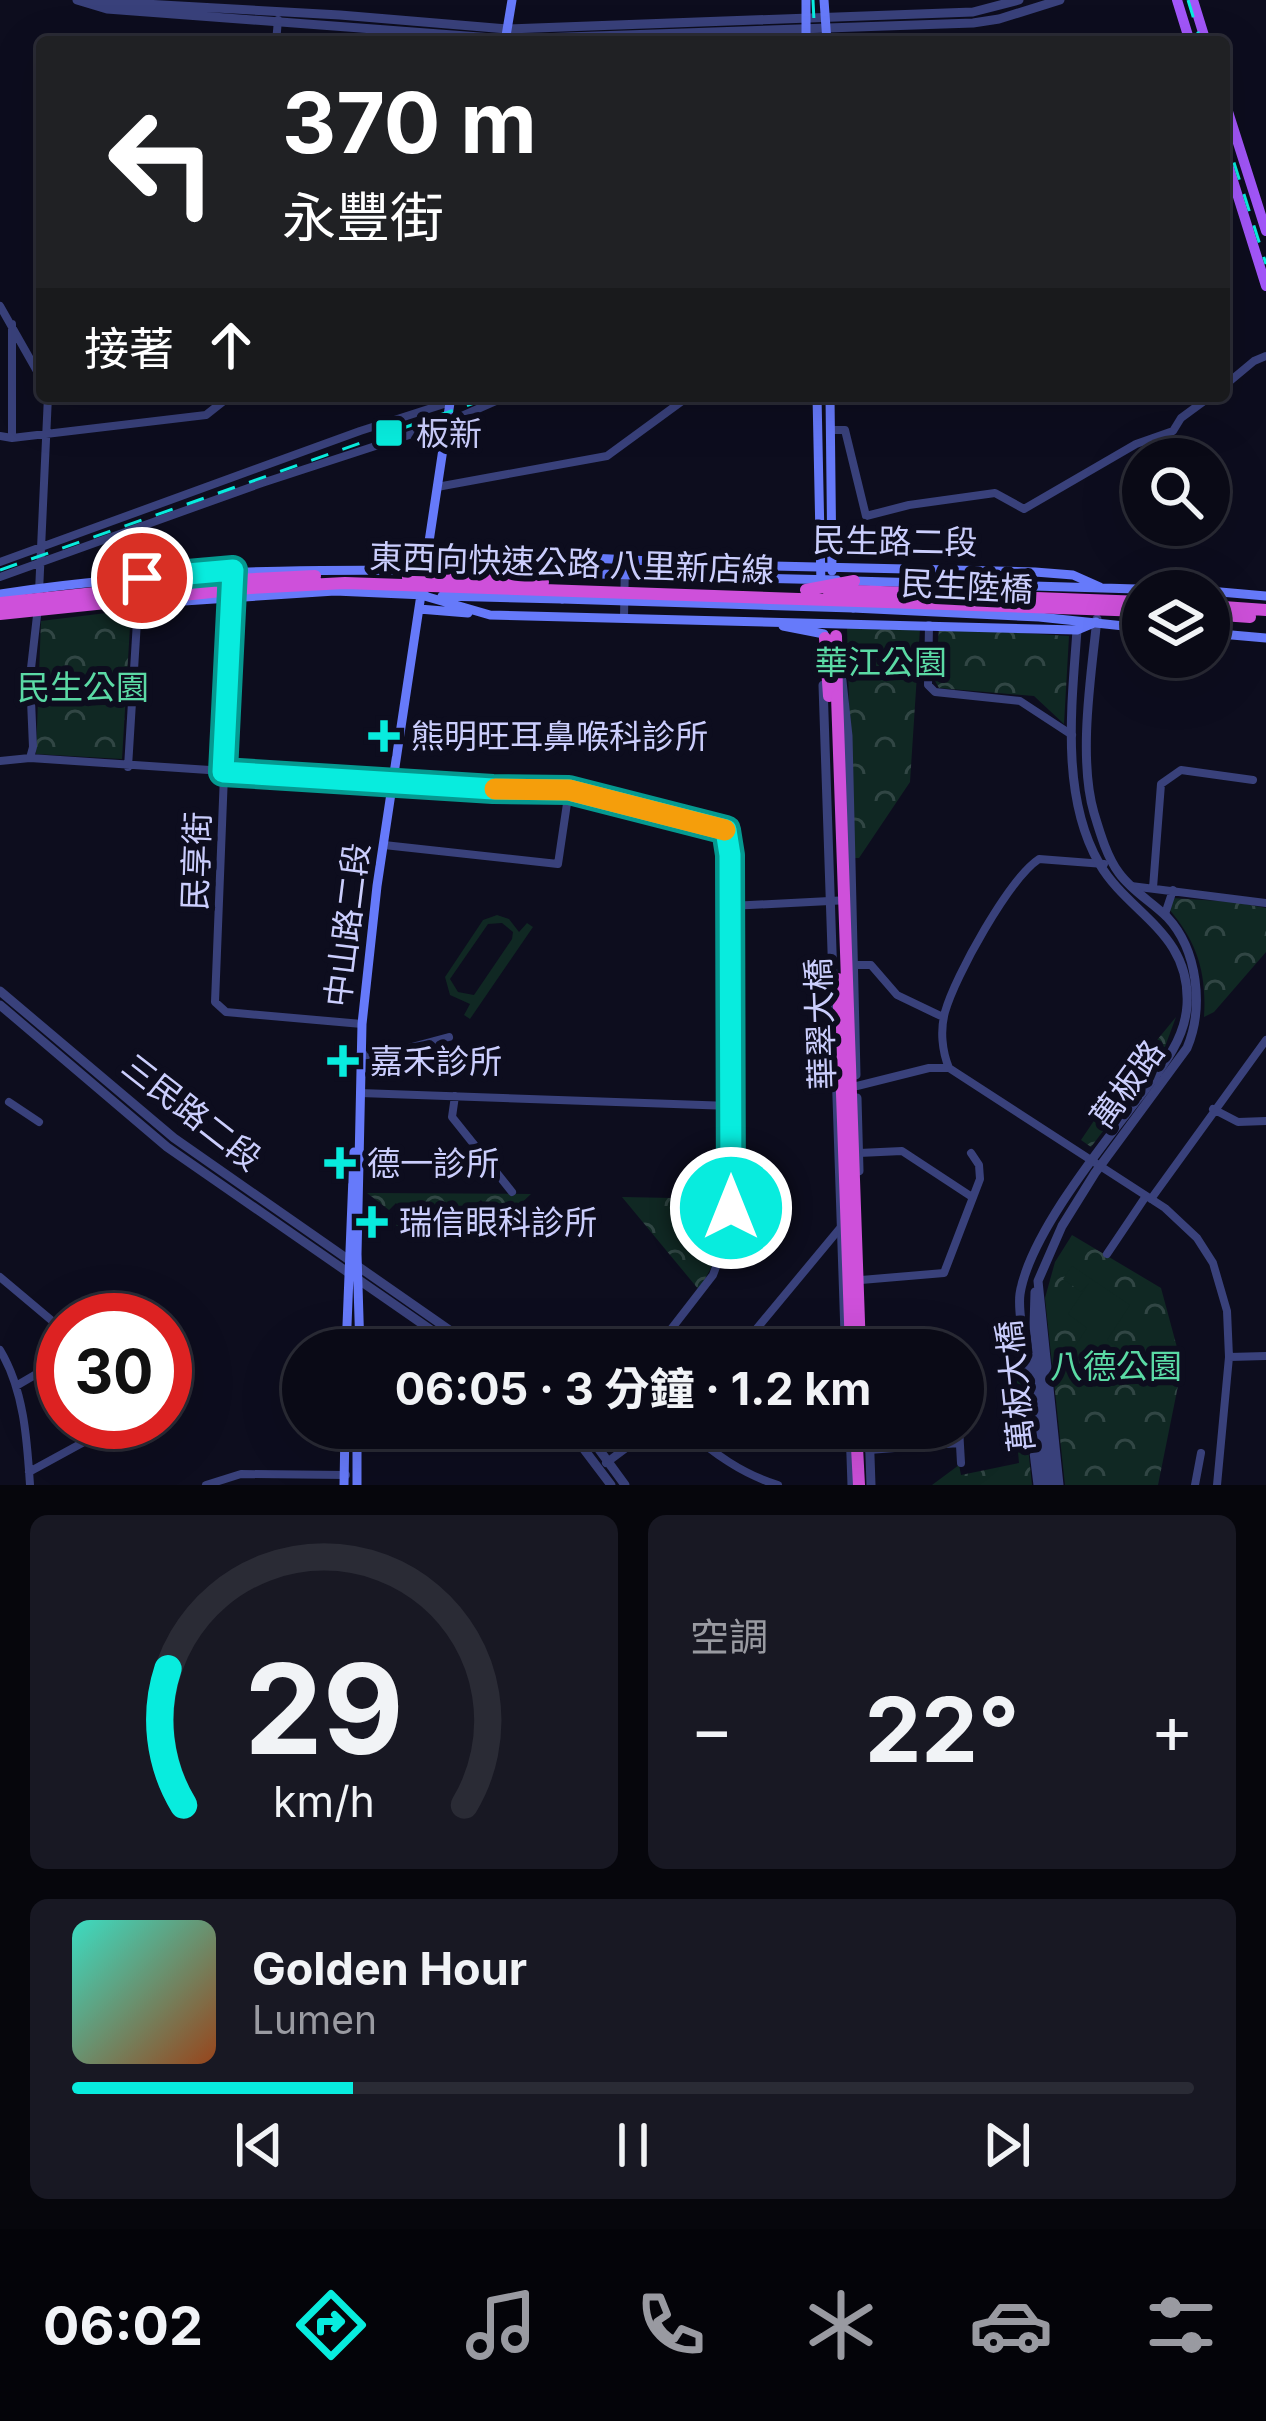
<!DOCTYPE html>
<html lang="zh-TW">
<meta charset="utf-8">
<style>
body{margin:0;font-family:Inter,"Noto Sans TC",sans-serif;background:#181823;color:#f1f3f6;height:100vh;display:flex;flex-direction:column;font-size:45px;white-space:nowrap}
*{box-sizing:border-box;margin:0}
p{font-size:39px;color:#999aa1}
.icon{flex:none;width:66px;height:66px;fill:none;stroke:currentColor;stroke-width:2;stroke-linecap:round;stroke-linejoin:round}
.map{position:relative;height:1485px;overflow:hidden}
.panel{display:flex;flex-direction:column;gap:30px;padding:30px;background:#06060c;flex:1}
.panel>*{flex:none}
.top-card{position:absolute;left:36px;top:36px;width:1194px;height:366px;border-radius:12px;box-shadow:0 12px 48px #0002,0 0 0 3px #2a2b35;background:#202124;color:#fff;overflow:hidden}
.controls{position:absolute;left:1122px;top:438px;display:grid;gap:24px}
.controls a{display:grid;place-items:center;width:108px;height:108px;border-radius:50%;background:#0a0a16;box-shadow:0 12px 48px #0002,0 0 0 3px #2a2b35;font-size:60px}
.speed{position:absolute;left:36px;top:1293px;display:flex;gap:24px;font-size:60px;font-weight:700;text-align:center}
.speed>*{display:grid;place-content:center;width:156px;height:156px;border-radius:50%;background:#0a0a16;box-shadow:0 12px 48px #0002,0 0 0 3px #2a2b35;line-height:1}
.speed .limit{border:18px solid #d22;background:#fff;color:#111}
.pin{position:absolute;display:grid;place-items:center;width:102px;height:102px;color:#fff;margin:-51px;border:6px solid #fff;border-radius:50%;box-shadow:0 3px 12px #0007}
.me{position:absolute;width:132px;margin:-66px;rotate:0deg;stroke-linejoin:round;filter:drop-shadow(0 0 9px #0008)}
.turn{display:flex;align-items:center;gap:42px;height:252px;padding:0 48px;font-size:54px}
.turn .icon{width:156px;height:156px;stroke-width:2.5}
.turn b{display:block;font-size:84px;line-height:102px}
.then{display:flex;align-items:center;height:114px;padding:0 48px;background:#0003;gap:24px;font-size:45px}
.big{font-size:90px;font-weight:700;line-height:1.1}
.panel .card{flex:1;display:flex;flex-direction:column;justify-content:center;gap:18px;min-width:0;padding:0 42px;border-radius:18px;background:#181823}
.panel .dial{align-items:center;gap:0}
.dial svg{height:312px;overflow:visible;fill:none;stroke:#2a2b35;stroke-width:7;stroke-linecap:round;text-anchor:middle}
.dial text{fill:#f1f3f6;stroke:none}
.song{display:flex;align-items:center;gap:36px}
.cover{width:144px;height:144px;border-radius:18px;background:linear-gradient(135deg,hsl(170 70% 55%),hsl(20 70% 35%))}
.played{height:12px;border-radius:6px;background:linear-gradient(90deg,#08ecde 25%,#2a2b35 25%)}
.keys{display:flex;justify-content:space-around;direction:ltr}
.heat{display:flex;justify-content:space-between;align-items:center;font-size:66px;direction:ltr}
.panel .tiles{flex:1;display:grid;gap:30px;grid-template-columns:1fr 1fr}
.card:last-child{grid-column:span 2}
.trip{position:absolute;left:282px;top:1329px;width:702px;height:120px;border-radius:60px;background:#0a0a16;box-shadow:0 12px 48px #0002,0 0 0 3px #2a2b35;font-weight:700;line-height:120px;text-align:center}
.tabs{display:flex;height:192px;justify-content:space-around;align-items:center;background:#040409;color:#999aa1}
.tabs .icon{width:84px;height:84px}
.tabs .on{color:#08ecde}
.tabs b{font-size:54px;color:#f1f3f6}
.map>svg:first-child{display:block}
.park{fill:url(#park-crowns)}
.pitch{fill:#102823;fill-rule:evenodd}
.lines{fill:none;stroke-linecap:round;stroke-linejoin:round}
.minor{stroke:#39417b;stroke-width:8}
.tertiary{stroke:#39417b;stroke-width:9}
.secondary{stroke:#667afa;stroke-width:9}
.primary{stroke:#a256f9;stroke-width:10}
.trunk{stroke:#ce50da;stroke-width:12}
.rail{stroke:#08ecde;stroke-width:3;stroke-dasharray:18 15;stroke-linecap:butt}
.secondary-bridge{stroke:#667afa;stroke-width:9}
.trunk-bridge{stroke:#ce50da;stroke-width:12}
.route-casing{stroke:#059990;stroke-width:30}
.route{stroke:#08ecde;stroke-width:21}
.slow{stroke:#f59e0b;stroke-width:21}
.poi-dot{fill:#08ecde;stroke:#0d0d1e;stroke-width:4.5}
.labels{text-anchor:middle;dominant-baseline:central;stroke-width:12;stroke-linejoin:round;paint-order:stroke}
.poi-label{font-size:33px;fill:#cbcefd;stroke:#0d0d1e;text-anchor:start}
.street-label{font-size:33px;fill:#cbcefd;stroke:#0d0d1e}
.park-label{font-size:33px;fill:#5bdaa5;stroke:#0d0d1e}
</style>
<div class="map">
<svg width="1266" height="1485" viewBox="0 0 1266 1485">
<defs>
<pattern id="park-crowns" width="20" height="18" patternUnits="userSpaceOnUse" patternTransform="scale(3)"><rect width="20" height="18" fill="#102823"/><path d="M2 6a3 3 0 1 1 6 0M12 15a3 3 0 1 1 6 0" fill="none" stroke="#314644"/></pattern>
</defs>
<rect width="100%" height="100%" fill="#0d0d1e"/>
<path class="park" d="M131 610 122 759 36 754 41 621Z
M847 627 920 628 910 782 859 858H853Z
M939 628 1069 636 1064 724 1034 696 939 688 935 681Z
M1172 898 1234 902 1266 908V952L1214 1012 1204 1017C1207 973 1197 941 1168 908Z
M1176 1017 1163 1052 1091 1147 1081 1140 1110 1097Z
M367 1193 531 1194 500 1223 481 1200C457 1222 428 1230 396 1226L402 1212 396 1203 389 1210Z
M622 1197 725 1199 718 1255 699 1290Z
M1072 1235 1161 1288 1182 1366 1158 1485H1065L1045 1298 1055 1262Z
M1010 1361 1019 1363 1032 1485H932L959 1465 961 1475 1019 1463Z"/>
<path class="pitch" d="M497 915 509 919 519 932 527 923 533 927 470 1019 464 1015 470 1004 450 995 445 977 483 920ZM502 923 513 932 512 939 474 995 458 992 450 979 488 924Z
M1072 1266 1130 1305 1107 1340 1117 1347 1100 1373 1070 1354 1087 1328 1068 1314 1089 1283 1081 1292 1063 1279Z"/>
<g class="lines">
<path class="minor" d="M276 42 278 20
M0 306 42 380
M1224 386 1254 361 1266 356
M831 430H845L866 516 909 505 995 493 1024 509 1136 444 1173 431 1181 418 1211 396
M0 436 12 438 206 415 230 396
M12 438V324
M437 487 607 456 689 396
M0 562 360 431 469 396
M0 577 262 483 446 423 507 396
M39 592 48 396
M231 598 215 1002 226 1012 362 1024
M624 618 625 560
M929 625 928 685 935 692 1020 701 1072 735
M30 758 33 747 30 677 38 607
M0 761 30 758 493 789 569 790 726 830 729 835 730 1230 713 1275 655 1350
M128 767 138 605
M384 845 558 864 569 790
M1131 886 1266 903
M1153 888 1161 784 1181 770 1253 780
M730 906 849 900
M1165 914 1173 890
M849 965H871L897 995 943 1017
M359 1056 393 1052 449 1037
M949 1068 1165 1208 1197 1238 1213 1263 1227 1311 1229 1357 1217 1485
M949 1068C942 1051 940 1030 945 1012 955 976 1009 879 1039 859L1104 864
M857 1086 929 1068H949
M360 1093 731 1106
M455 1096 452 1117 512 1192
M9 1102 39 1122
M1213 1109 1238 1122 1266 1121
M859 1153 902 1151 972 1197
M1151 1199 1266 1040
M1107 1254 1146 1196
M0 1277 63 1330
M861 1280 944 1273 980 1179 979 1165 971 1153
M0 1350C24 1390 27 1439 30 1485
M739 1350 841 1227
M1229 1357 1266 1356
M16 1386 57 1362 63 1353
M685 1428C713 1453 742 1474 778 1485
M959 1428 961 1463
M869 1450 959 1443
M606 1463 634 1442 666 1428
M29 1472 106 1430 108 1422
M206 1485 241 1474 346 1475
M1195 1485 1201 1453"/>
<path class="tertiary" d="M77 0 107 9 506 39 973 23 999 19 1060 0
M91 1 340 15 507 29 973 12 1019 0
M841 672 848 736 856 1075
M823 685 845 1334
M0 991 174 1138 478 1350
M0 1005 167 1147 460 1350
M857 1098 859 1171
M1035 1292 1034 1326 1052 1485
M1030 1357 1045 1485
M560 1428 580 1444 611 1485
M577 1428 598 1448 625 1485
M850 1428 852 1485
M869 1428 871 1485
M1038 1485C1032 1437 1026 1388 1023 1340 1022 1326 1018 1308 1020 1294 1029 1236 1101 1147 1137 1100 1158 1072 1185 1042 1187 1005 1191 932 1128 914 1099 863 1060 795 1072 703 1077 630
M1059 1485 1038 1281 1062 1226 1095 1173 1187 1048C1204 1008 1198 950 1167 917 1152 902 1132 891 1119 873 1107 857 1100 833 1094 813 1078 758 1091 676 1097 619"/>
<path class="secondary" d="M824 0 827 42
M505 42 512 0
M806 42V0
M817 396 821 585
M830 396 832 571
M427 550 734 565 1035 572 1073 575 1100 587
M449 566 492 558
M672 576 749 578
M854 581 1206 591
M1209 591 1266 596
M0 594C189 565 372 569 562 573
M421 595 490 615 1077 630 1096 622
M442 596 562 599
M184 601 335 591 425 595
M853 608 1039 617 1143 628
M419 609 468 613
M783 626 824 634
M1209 633 1266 638
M346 1350 354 1152
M360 1350 357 1254 362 1024 377 886 451 396
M344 1485 345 1428
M357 1485V1428"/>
<path class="primary" d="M1177 0 1190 42
M1193 0 1206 42
M1224 99 1266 231
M1224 152 1266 286"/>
<path class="trunk" d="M1209 606 1266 610
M1209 614 1250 617
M836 636 837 696
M825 638 829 696
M856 1428 859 1485"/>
<path class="rail" d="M813 0 815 42
M1188 0 1201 42
M1224 131 1266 264
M0 570 494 396"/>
<path class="secondary-bridge" d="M562 573 672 576
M749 578 837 580
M562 599 853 608"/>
<path class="trunk-bridge" d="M408 578 543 582
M806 590 854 581
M828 590 1143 602
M0 603 198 582 315 576
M0 614 250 588 345 583 1143 611
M837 696 860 1350
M838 979 851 1350"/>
</g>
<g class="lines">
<g class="route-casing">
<path id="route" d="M142 578 233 570 223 772 493 789 569 790 726 830 730 855 731 1208"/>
</g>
<use href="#route" class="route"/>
<path class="slow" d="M495 789 569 790 725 830"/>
</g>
<g class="poi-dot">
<rect x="374" y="418" width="30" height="30" rx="6"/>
<path d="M378 718h12v12h12v12h-12v12h-12v-12h-12v-12h12z"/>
<path d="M337 1043h12v12h12v12h-12v12h-12v-12h-12v-12h12z"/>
<path d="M334 1145h12v12h12v12h-12v12h-12v-12h-12v-12h12z"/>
<path d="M366 1204h12v12h12v12h-12v12h-12v-12h-12v-12h12z"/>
</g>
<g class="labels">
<g class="poi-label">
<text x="416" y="433">板新</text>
<text x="411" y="736">熊明旺耳鼻喉科診所</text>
<text x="370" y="1061">嘉禾診所</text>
<text x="367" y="1163">德一診所</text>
<text x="399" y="1222">瑞信眼科診所</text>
</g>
<g class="street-label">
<text transform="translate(895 541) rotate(1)">民生路二段</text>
<text transform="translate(572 563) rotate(2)">東西向快速公路 八里新店線</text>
<text transform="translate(967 586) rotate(3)">民生陸橋</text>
<text transform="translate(196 861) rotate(-88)">民享街</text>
<text transform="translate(347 925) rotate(-83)">中山路二段</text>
<text transform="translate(820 1024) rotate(-92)">華翠大橋</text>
<text transform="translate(1127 1084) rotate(-54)">萬板路</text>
<text transform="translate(192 1112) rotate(38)">三民路二段</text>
<text transform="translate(1015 1386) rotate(-96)">萬板大橋</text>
</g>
<g class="park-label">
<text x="881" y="662">華江公園</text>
<text x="83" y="687">民生公園</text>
<text x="1116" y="1366">八德公園</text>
</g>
</g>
</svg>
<div class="controls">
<a><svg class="icon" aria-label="search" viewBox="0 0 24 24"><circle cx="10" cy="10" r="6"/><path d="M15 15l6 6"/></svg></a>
<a><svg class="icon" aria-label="layers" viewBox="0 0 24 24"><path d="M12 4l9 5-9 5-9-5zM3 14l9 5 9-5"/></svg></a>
</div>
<div class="speed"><div class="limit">30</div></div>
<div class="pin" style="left:142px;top:578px;background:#d93025"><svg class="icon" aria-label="arrive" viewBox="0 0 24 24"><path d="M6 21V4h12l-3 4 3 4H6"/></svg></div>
<svg class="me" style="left:731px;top:1208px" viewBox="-20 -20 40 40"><circle r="17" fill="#08ecde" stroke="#fff" stroke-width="3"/><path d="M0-11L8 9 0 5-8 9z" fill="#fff"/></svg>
<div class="trip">06:05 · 3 分鐘 · 1.2 km</div>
<div class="top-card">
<div class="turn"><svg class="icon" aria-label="left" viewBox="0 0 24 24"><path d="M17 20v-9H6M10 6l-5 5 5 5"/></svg><div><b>370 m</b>永豐街</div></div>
<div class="then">接著<svg class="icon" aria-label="ahead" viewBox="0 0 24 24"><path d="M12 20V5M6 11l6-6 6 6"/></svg></div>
</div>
</div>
<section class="panel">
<div class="tiles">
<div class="card dial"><svg viewBox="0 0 100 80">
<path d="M14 69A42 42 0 1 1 86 69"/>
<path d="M14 69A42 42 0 0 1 10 34" stroke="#08ecde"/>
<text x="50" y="56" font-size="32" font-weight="700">29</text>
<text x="50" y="72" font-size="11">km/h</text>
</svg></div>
<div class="card"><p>空調</p>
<div class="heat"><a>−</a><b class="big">22°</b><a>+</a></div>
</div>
<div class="card">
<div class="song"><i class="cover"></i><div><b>Golden Hour</b><p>Lumen</p></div></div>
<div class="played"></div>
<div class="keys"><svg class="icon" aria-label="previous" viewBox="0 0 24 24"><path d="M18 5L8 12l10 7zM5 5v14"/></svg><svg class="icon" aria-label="pause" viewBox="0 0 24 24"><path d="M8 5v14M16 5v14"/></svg><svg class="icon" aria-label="next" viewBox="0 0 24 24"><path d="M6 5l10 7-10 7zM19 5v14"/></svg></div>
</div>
</div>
</section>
<nav class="tabs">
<b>06:02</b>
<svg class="icon on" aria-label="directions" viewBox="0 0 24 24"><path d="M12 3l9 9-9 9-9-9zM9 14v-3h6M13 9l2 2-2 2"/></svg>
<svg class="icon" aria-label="music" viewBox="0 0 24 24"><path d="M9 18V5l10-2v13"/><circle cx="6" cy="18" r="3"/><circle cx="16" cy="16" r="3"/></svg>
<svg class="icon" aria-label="phone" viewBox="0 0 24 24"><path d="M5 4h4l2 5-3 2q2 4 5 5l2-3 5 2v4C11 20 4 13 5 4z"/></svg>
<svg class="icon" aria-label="climate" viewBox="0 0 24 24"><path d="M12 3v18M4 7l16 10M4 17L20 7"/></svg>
<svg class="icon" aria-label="car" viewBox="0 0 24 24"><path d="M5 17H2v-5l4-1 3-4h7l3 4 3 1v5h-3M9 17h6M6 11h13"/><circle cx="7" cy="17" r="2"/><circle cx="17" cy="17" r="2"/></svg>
<svg class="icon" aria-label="filters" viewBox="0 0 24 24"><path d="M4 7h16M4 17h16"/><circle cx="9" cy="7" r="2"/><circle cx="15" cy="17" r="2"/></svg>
</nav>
